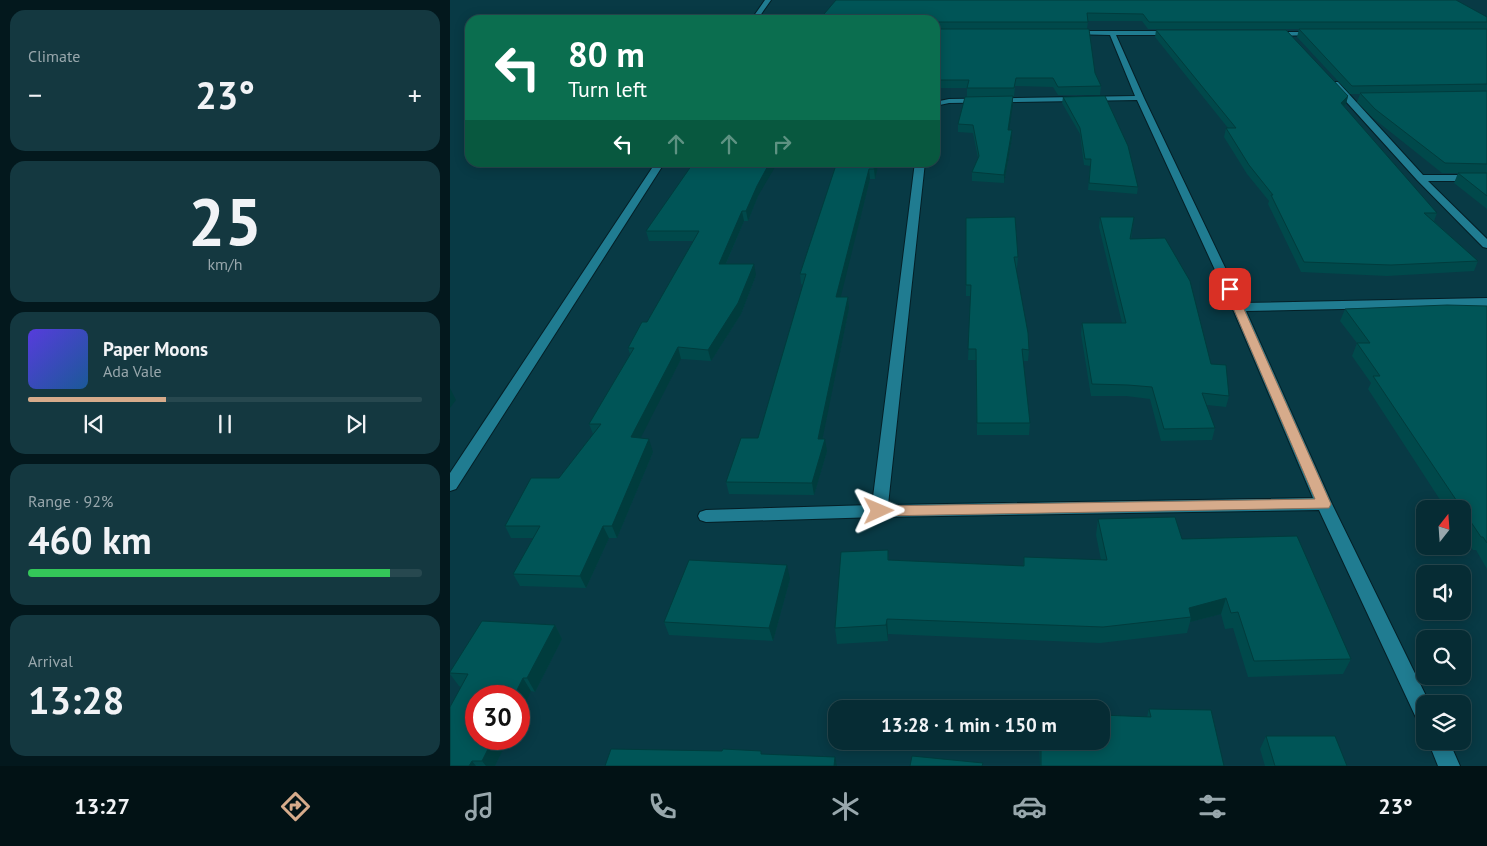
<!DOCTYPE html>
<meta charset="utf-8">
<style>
body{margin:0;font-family:"PT Sans",sans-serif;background:#143840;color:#f1f3f6;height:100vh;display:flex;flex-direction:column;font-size:19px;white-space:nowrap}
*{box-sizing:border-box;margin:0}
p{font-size:16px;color:#98a7ac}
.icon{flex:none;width:28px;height:28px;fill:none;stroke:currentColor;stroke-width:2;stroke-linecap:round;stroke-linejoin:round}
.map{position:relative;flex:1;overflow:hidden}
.sheet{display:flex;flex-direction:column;gap:10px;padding:10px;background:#03181d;width:450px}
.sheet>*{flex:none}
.hud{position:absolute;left:15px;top:15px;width:475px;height:152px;border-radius:15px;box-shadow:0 2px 12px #0003,0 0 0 1px #27484f;background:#0b6e4f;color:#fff;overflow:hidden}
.needle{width:32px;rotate:17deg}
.controls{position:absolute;left:966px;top:500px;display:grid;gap:10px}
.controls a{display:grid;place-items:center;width:55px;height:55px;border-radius:10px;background:#062c34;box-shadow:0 2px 12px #0003,0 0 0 1px #27484f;font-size:25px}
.speed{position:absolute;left:15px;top:685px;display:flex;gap:10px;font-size:25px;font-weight:700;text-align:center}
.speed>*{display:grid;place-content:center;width:65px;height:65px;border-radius:50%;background:#062c34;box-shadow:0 2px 12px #0003,0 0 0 1px #27484f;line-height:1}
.speed .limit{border:8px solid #d22;background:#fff;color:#111}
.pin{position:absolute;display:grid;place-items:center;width:42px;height:42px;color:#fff;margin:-21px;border-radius:10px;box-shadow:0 2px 8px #0006}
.me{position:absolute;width:55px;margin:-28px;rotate:89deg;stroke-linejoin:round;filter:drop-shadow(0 0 4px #0008)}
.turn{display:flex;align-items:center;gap:18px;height:105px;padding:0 20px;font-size:22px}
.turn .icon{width:65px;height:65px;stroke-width:2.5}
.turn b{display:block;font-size:35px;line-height:42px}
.lanes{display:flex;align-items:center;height:48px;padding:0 20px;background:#0003;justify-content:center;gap:25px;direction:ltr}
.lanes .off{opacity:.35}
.big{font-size:38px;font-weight:800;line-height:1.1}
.sheet .widget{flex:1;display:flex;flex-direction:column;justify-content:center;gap:8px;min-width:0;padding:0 18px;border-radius:15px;background:#143840}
.sheet .dial{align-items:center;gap:0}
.dial b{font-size:65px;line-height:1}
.song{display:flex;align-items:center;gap:15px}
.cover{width:60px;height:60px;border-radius:8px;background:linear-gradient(135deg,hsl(250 70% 55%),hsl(210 70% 35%))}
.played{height:5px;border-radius:2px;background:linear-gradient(90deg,#d6ab8b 35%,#27484f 35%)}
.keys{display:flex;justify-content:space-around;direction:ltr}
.heat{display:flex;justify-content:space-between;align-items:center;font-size:28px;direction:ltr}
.charge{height:8px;border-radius:4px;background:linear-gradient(90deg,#34c759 92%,#27484f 0)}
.trip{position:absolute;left:378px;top:700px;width:282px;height:50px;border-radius:15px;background:#062c34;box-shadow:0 2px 12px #0003,0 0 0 1px #27484f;font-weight:800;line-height:50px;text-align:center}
.menu{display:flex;height:80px;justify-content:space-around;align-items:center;background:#021215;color:#98a7ac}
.menu .icon{width:35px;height:35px}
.menu .selected{color:#d6ab8b}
.menu b{font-size:22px;color:#f1f3f6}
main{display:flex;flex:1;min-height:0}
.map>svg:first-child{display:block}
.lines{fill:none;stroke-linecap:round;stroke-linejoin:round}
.minor-casing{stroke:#041f26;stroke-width:2}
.minor{fill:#207c91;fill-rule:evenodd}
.wall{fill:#00494b}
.shaded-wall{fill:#003c3d}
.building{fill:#005557;stroke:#003c3d}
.route{fill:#d6ab8b;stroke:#8b6f5a}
</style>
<main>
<section class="sheet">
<div class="widget"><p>Climate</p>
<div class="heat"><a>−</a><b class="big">23°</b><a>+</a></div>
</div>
<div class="widget dial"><b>25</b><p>km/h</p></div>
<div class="widget">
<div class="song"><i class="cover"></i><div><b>Paper Moons</b><p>Ada Vale</p></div></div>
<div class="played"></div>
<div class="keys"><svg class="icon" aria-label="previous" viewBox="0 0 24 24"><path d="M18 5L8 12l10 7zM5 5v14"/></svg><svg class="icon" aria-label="pause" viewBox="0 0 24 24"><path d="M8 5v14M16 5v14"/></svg><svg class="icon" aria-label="next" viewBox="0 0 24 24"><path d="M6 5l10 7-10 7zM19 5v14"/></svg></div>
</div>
<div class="widget"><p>Range · 92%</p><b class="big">460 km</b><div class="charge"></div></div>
<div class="widget"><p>Arrival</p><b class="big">13:28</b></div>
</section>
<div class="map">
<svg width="1037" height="766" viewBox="0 0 1037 766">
<rect width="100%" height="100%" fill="#083a45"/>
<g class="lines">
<g class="minor-casing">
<path id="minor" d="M315 0H321L307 20H301Z
M621 31H724L727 33 724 35H666L694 98 792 303 1037 298V306L796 311 882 504 980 704H975V725L968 722 869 510 429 517 256 522 250 520 248 516 250 512 256 510 422 505 465 162H475L438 505 863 498 782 307 687 100 499 103 485 106V102L499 99 685 96 660 35 619 34V32Z
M867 32 870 34 869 35 821 36 818 34 821 32Z
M882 82H888L973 175H1037V181H978L1037 239V248L1033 247 967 180 882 86Z
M206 162H215L6 489 0 491V473Z
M978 741H999L1010 766H988Z"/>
</g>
<use href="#minor" class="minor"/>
</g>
<path class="wall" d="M386 0 1037 17V29H698L692 21H638L637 29H485V20Z
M485 29 645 73 651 86 650 95H608L603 87 565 86 564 96 517 97V88H485Z
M849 29H1037V209L1004 183 1008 173H992L923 118 907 102 910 94H900L847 37Z
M706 30 898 96 896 104 894 106 987 213 984 221 1028 261 1024 271 937 276 851 272 818 204 819 201 797 174 774 137 776 128H778L705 37Z
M563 96 559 130H562V138L554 183 522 181V172L528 158 523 133 508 132V124Z
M613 97 688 187 687 194 638 190 640 166 634 165 630 134 612 103Z
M387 162H429L425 179H420L390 297H398L399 308 372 439 377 451 364 495 279 494 276 482 308 438 353 285 351 284 350 274Z
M308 196 298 221H294L276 264 306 275 291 314 261 361 231 359 190 438 203 452 167 538H159L136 588 70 586 63 574 83 538H61L55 526 109 478 143 434 139 424 180 354 178 348 197 322 243 241H199L196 231Z
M650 217H684L681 239 761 364 779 396 776 407 757 405 765 428 762 440 711 441 700 399 676 396H641L631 334 632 323H672L649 227Z
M516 218 568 257 567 268H566L579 350 578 361H573L580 423 579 435H527L526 360H518L521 296H516Z
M1037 306V569L1026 550H1023L1012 535V509H996L918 389 921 383 902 356 907 343 890 321 895 309Z
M648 519 732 539 901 659 893 674 798 677 783 628 775 629 771 614 740 622 737 633 650 643 438 634V641L387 644 385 628 438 550 439 560 573 566 574 557 651 560 646 535Z
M340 579 323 641 219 635 214 622Z
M105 625 112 639 85 692 81 691 45 766H0L11 687 9 686 0 674V672Z
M699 709 774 766H590L589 741H651L697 717Z
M816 736 897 766H815L810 749Z"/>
<path class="shaded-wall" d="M563 96V104L558 138V130Z
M898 96 896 104 889 111 891 103Z
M562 130V138L554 183V175Z
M320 162H328L308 196 298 221 296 211 307 186Z
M426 162H429L425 179 424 169Z
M419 169 420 179 388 308 386 297Z
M292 211 294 221 271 275 269 264Z
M304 264 306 275 291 314 261 361 258 350Z
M398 297 399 308 370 451 368 439Z
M228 347 231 359 185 449 181 437Z
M0 388 6 400 0 408Z
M199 439 203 452 167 538 162 526Z
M375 439 377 451 364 495 362 483Z
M153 526 159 538 136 588 130 576Z
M337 565 340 579 323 641 319 628Z
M776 598 771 614 740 622 741 617 739 608Z
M437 619 438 634V641L436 625Z
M105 625 112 639 85 692 77 678Z
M73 678 81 691 69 717V696H64Z
M43 739H58L45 766H36L32 761Z
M385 757 387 766H384Z
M22 761 26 766H19Z"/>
<path class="building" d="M386 0H1006L1037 17V22H699L693 14 637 13 638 22H485V20H369Z
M485 29H639L645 73 651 86 608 87 603 78H566L564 88H517L519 80H485Z
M849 29H1037V84L902 86Z
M706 30H836L898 96 891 103 987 213H974L1028 261 941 265 854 262 821 195H823L799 165 776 128H786Z
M1037 91V164L995 163 925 109 910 93Z
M563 96 558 130H562L554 175 522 172 529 156 523 125 508 124 515 97Z
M655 96 678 146 688 187 639 183 641 159H635L630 128 613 97Z
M244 162H320L307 186 296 211H292L269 264H304L288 303 258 350 228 347 181 437 199 439 162 526H153L130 576 63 574 90 526H55L81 478H109L151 424H139L184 348H178L192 322H197L249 231H196Z
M387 162H426L424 169H419L386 297H398L368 439H375L362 483 276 482 291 438H308L356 274H350Z
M1008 173H1037V196Z
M565 217 568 257H564L578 333 579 350 572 349 580 423H527L526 349H518L521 285H516V218Z
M650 217H684L680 239 715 238 740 281 761 364 776 365 779 396 752 393 765 428 714 429 702 387 678 385 642 384 632 323H676Z
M997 305 1037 306V543L1033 537H1031L923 376H930L907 343H920L895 309Z
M725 517 732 539 847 536 901 659 804 661 788 612 781 613 776 598 739 608 741 617 653 627 437 619 436 625 385 628 391 552 438 550V560L574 566V557L657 560 648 519Z
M239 560 337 565 319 628 214 622Z
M32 621 105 625 77 678H73L64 696H26V739H43L32 761H22L19 766H0V707L18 674 0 673V672Z
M699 709 761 710 774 766H591V741H651V715L701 717Z
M816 736H885L897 766H825Z
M161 749 272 751 273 749 311 751V754L385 757 384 766H155Z
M462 756 533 763 532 766H460Z"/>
<path class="route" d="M780 286 785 289 881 504 879 508 429 516 425 514 423 511 425 507 429 506 865 499 775 289Z"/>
</svg>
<div class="controls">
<a><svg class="needle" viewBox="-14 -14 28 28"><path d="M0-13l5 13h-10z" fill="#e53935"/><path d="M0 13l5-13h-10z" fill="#98a7ac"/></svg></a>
<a><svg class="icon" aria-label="sound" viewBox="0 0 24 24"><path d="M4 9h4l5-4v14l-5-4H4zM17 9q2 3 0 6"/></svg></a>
<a><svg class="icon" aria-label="search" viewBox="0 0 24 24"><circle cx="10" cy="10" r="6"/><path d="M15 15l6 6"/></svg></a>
<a><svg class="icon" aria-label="layers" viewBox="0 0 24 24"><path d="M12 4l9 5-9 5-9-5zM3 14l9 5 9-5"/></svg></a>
</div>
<div class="speed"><div class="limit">30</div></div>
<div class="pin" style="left:780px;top:289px;background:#d93025"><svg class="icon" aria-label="arrive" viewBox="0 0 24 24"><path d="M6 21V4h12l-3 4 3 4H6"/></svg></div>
<svg class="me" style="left:429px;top:511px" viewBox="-20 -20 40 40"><path d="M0-17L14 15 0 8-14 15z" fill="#d6ab8b" stroke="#fff" stroke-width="4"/></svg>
<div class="trip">13:28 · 1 min · 150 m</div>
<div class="hud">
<div class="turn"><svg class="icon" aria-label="left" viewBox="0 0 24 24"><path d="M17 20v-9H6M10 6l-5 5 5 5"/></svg><div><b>80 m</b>Turn left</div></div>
<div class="lanes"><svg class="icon" aria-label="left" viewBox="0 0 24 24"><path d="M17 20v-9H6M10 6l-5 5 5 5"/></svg><svg class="icon off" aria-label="ahead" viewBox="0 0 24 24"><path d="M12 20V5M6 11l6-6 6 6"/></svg><svg class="icon off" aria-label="ahead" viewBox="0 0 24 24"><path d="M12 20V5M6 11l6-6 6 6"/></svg><svg class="icon off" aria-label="right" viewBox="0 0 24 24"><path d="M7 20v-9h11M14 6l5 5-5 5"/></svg></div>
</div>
</div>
</main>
<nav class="menu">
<b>13:27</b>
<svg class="icon selected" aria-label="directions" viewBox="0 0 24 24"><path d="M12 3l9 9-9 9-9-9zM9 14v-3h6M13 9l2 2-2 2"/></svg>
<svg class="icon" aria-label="music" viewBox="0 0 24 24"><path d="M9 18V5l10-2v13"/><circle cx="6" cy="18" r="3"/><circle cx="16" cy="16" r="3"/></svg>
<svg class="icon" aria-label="phone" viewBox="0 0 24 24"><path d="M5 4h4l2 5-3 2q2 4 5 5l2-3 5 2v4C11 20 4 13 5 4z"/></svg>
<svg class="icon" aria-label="climate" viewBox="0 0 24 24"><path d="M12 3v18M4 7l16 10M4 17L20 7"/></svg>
<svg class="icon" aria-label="car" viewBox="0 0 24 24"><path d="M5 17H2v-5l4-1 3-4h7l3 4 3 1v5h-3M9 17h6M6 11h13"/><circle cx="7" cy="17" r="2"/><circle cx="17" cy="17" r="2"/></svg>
<svg class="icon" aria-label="filters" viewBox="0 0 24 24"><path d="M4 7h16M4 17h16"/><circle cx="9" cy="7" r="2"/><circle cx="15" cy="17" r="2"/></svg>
<b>23°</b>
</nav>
